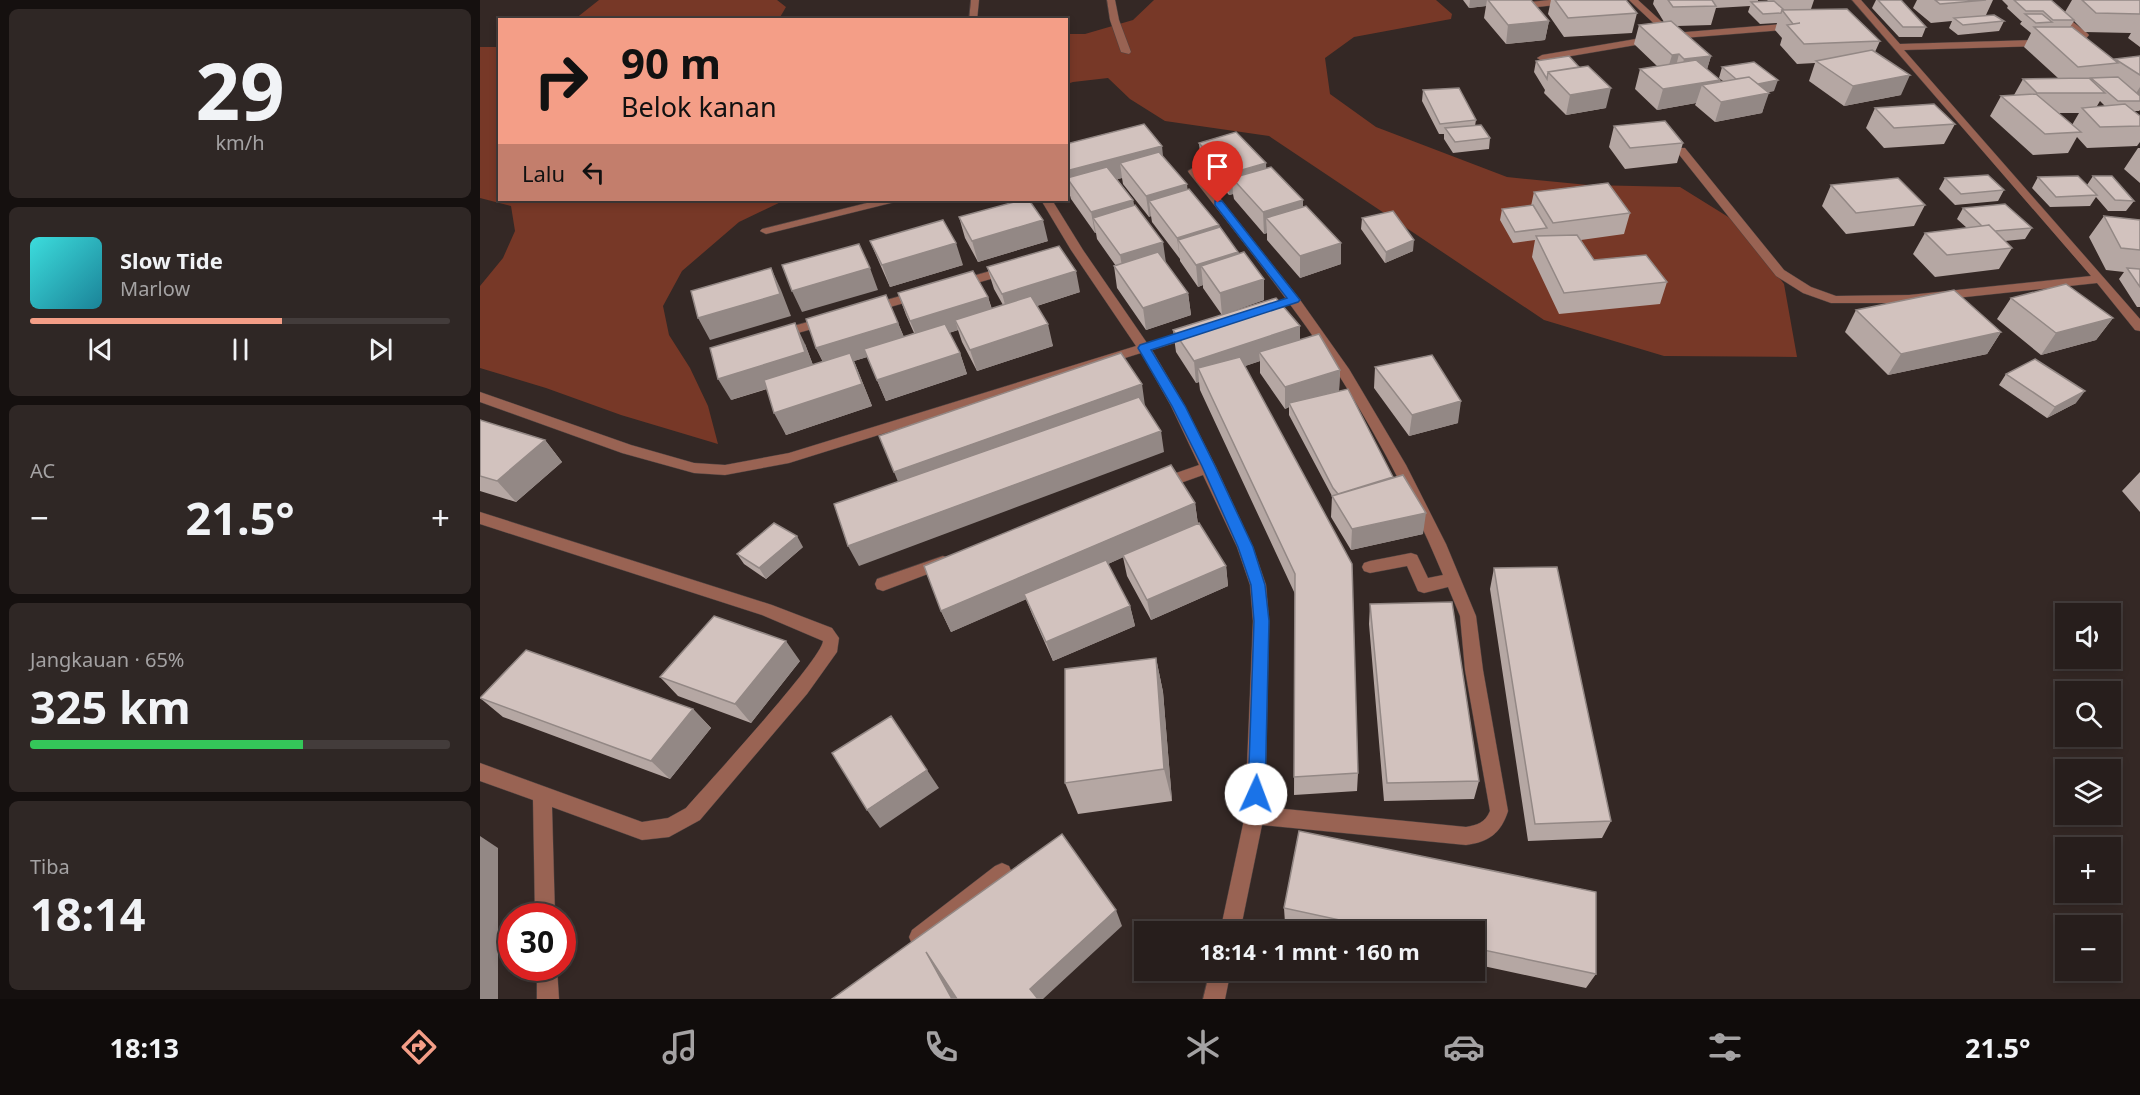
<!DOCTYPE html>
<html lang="id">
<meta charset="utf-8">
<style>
body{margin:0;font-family:"Noto Sans",sans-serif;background:#2f2725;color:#f1f3f6;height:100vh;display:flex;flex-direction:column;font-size:22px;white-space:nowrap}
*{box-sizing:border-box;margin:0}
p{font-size:20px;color:#a4a2a3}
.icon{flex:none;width:33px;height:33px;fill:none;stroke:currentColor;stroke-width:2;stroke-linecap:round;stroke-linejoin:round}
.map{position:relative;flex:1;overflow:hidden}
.drawer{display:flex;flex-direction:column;gap:9px;padding:9px;background:#15100f;width:480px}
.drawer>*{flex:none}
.banner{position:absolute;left:18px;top:18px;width:570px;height:183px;border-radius:0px;box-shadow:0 3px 9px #0003,0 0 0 2px #433c3b;background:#f49e87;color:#111;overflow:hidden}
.buttons{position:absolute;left:1575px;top:603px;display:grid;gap:12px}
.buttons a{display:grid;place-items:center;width:66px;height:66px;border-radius:0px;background:#271e1c;box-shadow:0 3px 9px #0003,0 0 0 2px #433c3b;font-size:30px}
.speed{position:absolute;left:18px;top:903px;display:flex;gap:12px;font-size:30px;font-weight:700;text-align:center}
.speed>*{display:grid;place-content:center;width:78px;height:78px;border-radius:50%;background:#271e1c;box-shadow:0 3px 9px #0003,0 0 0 2px #433c3b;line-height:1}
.speed .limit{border:9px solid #d22;background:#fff;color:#111}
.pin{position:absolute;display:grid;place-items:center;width:51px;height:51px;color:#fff;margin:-62px -26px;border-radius:50% 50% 50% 0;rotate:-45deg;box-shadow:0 0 6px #0007}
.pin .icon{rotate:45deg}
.me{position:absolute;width:66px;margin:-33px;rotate:2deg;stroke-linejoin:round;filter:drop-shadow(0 0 4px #0008)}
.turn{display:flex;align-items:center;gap:21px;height:126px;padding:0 24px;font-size:27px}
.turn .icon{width:78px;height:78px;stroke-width:2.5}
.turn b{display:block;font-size:42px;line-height:51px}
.then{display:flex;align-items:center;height:57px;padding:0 24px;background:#0003;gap:12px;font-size:22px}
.big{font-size:45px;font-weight:700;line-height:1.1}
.drawer .tile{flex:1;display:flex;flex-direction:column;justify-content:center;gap:9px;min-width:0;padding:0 21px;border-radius:9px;background:#2f2725}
.drawer .dial{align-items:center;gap:0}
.dial b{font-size:78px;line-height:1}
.song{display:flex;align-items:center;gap:18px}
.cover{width:72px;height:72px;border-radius:9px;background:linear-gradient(135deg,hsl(180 70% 55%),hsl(190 70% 35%))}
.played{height:6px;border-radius:3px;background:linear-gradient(90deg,#f49e87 60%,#433c3b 60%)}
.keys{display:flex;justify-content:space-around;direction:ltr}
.heat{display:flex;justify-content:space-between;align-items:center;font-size:33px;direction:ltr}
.charge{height:9px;border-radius:4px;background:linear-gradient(90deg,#34c759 65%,#433c3b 0)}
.trip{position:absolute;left:654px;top:921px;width:351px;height:60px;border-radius:0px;background:#271e1c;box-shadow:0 3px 9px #0003,0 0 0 2px #433c3b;font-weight:700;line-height:60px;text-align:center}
.tabs{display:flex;height:96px;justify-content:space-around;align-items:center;background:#100c0b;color:#a4a2a3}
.tabs .icon{width:42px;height:42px}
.tabs .active{color:#f49e87}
.tabs b{font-size:27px;color:#f1f3f6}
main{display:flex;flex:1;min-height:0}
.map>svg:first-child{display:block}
.green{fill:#773827}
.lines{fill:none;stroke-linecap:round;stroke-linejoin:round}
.minor-casing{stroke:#4f4341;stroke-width:1}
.minor{fill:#996353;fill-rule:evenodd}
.wall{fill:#b5a7a3;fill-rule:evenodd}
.shaded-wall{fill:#938885}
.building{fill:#d2c2be;stroke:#938885;stroke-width:1.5}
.route{fill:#1a73e8;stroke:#114b97;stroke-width:1.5}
</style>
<main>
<section class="drawer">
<div class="tile dial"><b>29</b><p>km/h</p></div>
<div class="tile">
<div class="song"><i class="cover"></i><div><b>Slow Tide</b><p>Marlow</p></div></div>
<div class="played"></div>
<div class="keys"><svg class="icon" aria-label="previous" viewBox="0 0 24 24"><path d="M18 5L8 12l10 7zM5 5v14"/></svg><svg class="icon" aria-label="pause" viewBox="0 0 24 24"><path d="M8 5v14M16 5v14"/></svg><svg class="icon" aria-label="next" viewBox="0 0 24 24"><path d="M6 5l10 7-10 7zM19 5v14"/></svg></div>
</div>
<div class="tile"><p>AC</p>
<div class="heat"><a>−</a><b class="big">21.5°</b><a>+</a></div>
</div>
<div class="tile"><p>Jangkauan · 65%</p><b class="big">325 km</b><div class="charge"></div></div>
<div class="tile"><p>Tiba</p><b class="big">18:14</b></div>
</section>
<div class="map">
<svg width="1660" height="999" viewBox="0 0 1660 999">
<rect width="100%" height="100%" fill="#342825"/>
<path class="green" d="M119 0H297L306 7 299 19H95Z
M674 0H956L972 14 971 19 874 37 845 58 850 94 896 127 1027 177 1108 185 1200 187 1258 223 1304 284 1317 357 1184 356 1064 320 789 136 685 121 650 99 628 78 593 82 587 84V34H605L653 20Z
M0 47H19L20 200H305L259 222 202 271 183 306 189 335 210 368 228 406 238 444 141 415 66 388 0 368V286L23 258 35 231 31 206 0 198Z"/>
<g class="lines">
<g class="minor-casing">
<path id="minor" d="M491 0H499L497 20H489Z
M627 0H635L639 20 651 52 649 54 641 52 630 20Z
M1070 0H1098L1094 3 1039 9 1035 6 1039 3Z
M1149 0H1158L1194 33 1316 23 1320 26 1316 29 1191 39 1062 61 1057 58 1062 55 1185 34Z
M1372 0H1381L1420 44 1591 39 1599 35 1556 0H1565L1607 33 1609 35 1604 41 1592 45 1424 50 1660 319V331L1655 330 1617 283 1429 303H1351L1323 293 1296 276 1197 152V148H1205L1304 270 1331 287 1356 296 1429 295 1611 276Z
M713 168 717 169 818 297 869 369 926 465 966 544 996 616 1003 670 1028 811C1021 833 1009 842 986 845L782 825 760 932H740L765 815 773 621 770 585 757 547 723 475 681 490 676 488 674 484 676 480 719 465 691 406 661 353 309 463 245 475 214 473 142 453 0 402V392L151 445 214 463 245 465 309 453 656 346 591 250 561 200H572L603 250 667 343 712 329 718 333 717 336 672 350 705 406 736 467 773 547 786 585 789 621 785 807 986 827C997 825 1005 823 1010 811L985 670 980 616 968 587 944 593 938 591 927 566 890 573 884 571 882 567 884 563 890 561 931 553 937 555 948 578 963 575C923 479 871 386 809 303 777 259 743 216 709 173L708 171Z
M399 200H417L415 202 286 234 280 231 282 229Z
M528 266 532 267V273L479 288 473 284 475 281Z
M438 291 442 292 444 295 442 298 389 313 383 309 385 306Z
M346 317 350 318 352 321 350 324 300 338 294 334 295 331Z
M0 512 292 605 352 628 359 638 357 652 327 694 220 820 189 837 162 840 72 807 75 916H55L53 800 0 781V763L162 822 188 818 206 808C226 785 342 659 343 641L282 615 0 524Z
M463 556 469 558 471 562 469 566 403 591 397 589 395 584 397 579Z
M522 863 529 866 532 873 529 880 446 944 439 947 432 944 429 937 432 930 515 866Z
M57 968H77L79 999H57Z
M730 970H751L745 999H723Z"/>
</g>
<use href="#minor" class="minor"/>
</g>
<path class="wall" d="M983 0H1051L1069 21 1065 40 1026 44 1004 18 1006 6 989 8Z
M1071 0H1146L1157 13 1152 33 1084 37 1068 14Z
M1174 0H1278V2L1288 1 1287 0H1334L1331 9 1400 41 1395 52 1421 95 1364 106 1329 81 1335 63 1317 64 1300 45 1302 38 1295 30 1297 23 1280 24 1268 12 1270 6 1236 8 1231 25 1197 26 1231 56 1227 69 1240 80V82L1243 81 1239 78 1242 67 1294 91 1288 92 1282 113 1235 122 1215 105 1216 103 1177 110 1155 89 1160 69 1177 66 1154 44 1159 25 1184 22 1173 4Z
M1396 0H1421L1446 27 1442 37H1419L1392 8Z
M1437 0H1513L1506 15 1524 21 1519 31 1478 35 1469 28 1472 21 1451 23 1433 8Z
M1522 0H1571L1585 12 1592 0H1660V47L1648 38 1651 33 1605 32 1594 21 1590 27 1634 60 1635 59 1660 56V110L1659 111H1654L1660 116V142L1657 146 1607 148 1597 137 1588 153 1553 155 1510 116 1521 96 1534 95 1543 79 1578 78 1544 47 1551 33 1540 24 1542 21H1541L1527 8 1528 6ZM1620 101 1625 106H1617ZM1579 113H1599L1592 125Z
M1056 61 1099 67 1126 108 1086 115 1064 93 1065 90 1054 72Z
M943 90 996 120 995 126 1010 138 1009 149 973 153 964 139V134H959L942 101Z
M1395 108 1475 124 1464 144 1404 148 1386 128Z
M1134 126 1203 143 1197 163 1145 169 1129 147Z
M719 143 786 168 823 200V207L861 264 820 278 787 240V233L784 234 754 199 753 194 749 195 721 163Z
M586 144 683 157 707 190 739 227 758 252 759 254 784 279V300L744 314 820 326V339L860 370 859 391 913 477 943 534 871 550 851 517 852 496 809 415V407L805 409 780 373V361L765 366 878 773 877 791 814 795 815 594 720 390 719 382 716 383 696 352 693 330 742 315 723 288V285L718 287 700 261V259L672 222 671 216 669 217 643 184 642 178 637 179 653 200 654 206 686 263 708 293 711 315 666 330 637 288 634 266H636L617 239 616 233H615L591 199 589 192 586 193Z
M1658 148H1660V183L1644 169Z
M1613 176 1654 201 1646 211H1628L1616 197 1610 206 1570 207 1552 188 1558 177 1607 185Z
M1465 178 1524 190 1518 201 1475 205 1459 189Z
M1351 185 1445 205 1434 226 1366 234 1342 206Z
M1054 192 1150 213 1144 234 1101 240 1114 260 1187 282 1180 304 1079 314 1052 257 1055 240 1033 243 1020 220 1022 209 1051 206Z
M1483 208 1552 228 1545 239 1525 241 1532 248 1519 269 1455 277 1433 254 1445 233 1487 228 1477 219Z
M1624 216 1660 220V307H1657L1639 279 1644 272 1626 270 1609 237Z
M479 217 568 241 498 262 485 238Z
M882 218 933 251 905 263 881 229Z
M390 241 483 265 410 287 399 262Z
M507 267 600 292 557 306 573 346 497 371 482 342 478 330 469 333 480 353 487 374 406 401 387 357 374 361 392 406 306 435 287 389 251 400 325 344 333 365 343 362 336 348 418 323 424 337 434 333 426 315 418 293 508 297 512 309 523 305 514 289Z
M1531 298 1633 318 1616 340 1561 355 1517 319Z
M1376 310 1521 332 1507 354 1408 375 1365 332Z
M895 367 978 423 929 436 894 388Z
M1526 374 1596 403 1567 418 1519 385Z
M0 420 65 440 82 462 36 502 0 491Z
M1660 472V512L1642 491Z
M715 503 718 524 746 566 748 586 671 620 647 576 643 557 628 564 650 606 655 626 573 661 552 614 546 599 471 632 461 611Z
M323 547 286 579 264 564 257 554Z
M1014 568 1131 821 1122 838 1048 841 1010 589Z
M890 604 999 781 994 799 904 801 889 624Z
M676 658 683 692 692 801 598 814 585 783Z
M320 661 271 723 198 696 180 677Z
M0 698 213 709 231 728 190 779 23 717Z
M819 831 1116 892V974L1106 988 994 964V932H844L805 923 804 908Z"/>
<path class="shaded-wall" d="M990 0H1007L1006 6 989 8Z
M1069 21 1065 40 1026 44 1028 25Z
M1199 54 1194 74 1186 75 1192 55Z
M1231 56 1225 76 1199 79 1204 59Z
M1430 75 1421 95 1364 106 1373 86Z
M1240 80 1235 96 1222 85 1216 103 1177 110 1183 89Z
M1298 80 1294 91 1262 96 1265 86Z
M1660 87V98H1653Z
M1131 88 1126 108 1086 115 1090 95Z
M1289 93 1282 113 1235 122 1241 102Z
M682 146 684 166 640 163 642 178 596 191 587 178 589 192 586 193V171Z
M786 163 787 184 752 178 753 194 749 195 748 174Z
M707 184 709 205 669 201 671 216 669 217 666 196Z
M653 200 656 221 613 218 616 233H615L611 212Z
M823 200V222L786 218 787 233 784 234 783 212Z
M563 220 568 241 498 262 492 241Z
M739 225 741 246 698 240 700 259 697 238Z
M934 240 933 251 905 263 906 252Z
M683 242 686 263 644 277 640 255Z
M476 243 483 265 410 287 402 265Z
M861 243V264L820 278V256Z
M758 252 760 273 721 266 723 285 718 287 716 265Z
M291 268 301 290 311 316 230 340 218 318Z
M390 268 398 290 322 312 312 291Z
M596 271 600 292 528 315 522 294Z
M784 279V300L742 315 740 293Z
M708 293 711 315 666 330 663 308Z
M508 297 514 318 475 320 478 330 439 342 430 321Z
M1633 318 1616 340 1561 355 1576 333Z
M315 323 325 344 336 373 251 400 238 379Z
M418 323 427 345 374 361 392 406 306 435 294 413 347 370 336 348Z
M568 324 573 346 497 371 490 350Z
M820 326V348L779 352 780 361 724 380 718 368 719 382 716 383 714 361Z
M1521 332 1507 354 1408 375 1421 354Z
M480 353 487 374 406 401 397 380Z
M860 370 859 391 809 403V407L805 409V387Z
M662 384 665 406 423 494 414 472Z
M1605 391 1596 403 1567 418 1575 407Z
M981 401 978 423 929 436 932 415Z
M681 431 684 452 379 566 368 546Z
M65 440 82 462 36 502 17 481Z
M715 503 718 525 471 632 461 611Z
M946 513 943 534 871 550 872 529Z
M317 536 323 547 286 579 279 568Z
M746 566 748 586 671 620 667 600Z
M650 606 655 626 573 661 566 642Z
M306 641 320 661 271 723 255 704Z
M676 658 683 692 692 801 684 769Z
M213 709 231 728 190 779 171 761Z
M447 770 459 788 400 828 387 810Z
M0 836 18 848V999H0Z
M636 910 642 926 563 999H558L550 989Z
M446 952 477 999H472Z"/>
<path class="building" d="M1008 0H1051L1069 21 1028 25Z
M1075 0H1146L1157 13 1088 18Z
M1188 0H1232L1236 6 1193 7Z
M1398 0H1421L1446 27H1423Z
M1455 0H1506L1460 4Z
M1534 0H1571L1594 20H1573L1563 11H1546Z
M1602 0H1660V14L1616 13Z
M1294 1 1304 10H1302L1301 13 1283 14 1271 2Z
M1367 9 1400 41 1324 44 1307 25 1320 23 1313 24 1302 10Z
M1545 14H1562L1572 22 1556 23Z
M1514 15 1524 21 1483 25 1474 18Z
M1191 21 1231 56 1204 59 1199 54 1192 55 1159 25Z
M1554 27H1592L1638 63 1598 67Z
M1392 50 1430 75 1373 86 1336 61Z
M1089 56 1099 67 1068 72 1067 79 1056 61Z
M1660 56V75L1635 59Z
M1216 60 1240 80 1183 89 1160 69Z
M1274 62 1298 80 1278 84 1269 77 1256 79 1242 67Z
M1108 66 1131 88 1090 95 1068 72Z
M1269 77 1289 93 1241 102 1222 85Z
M1638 77 1660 96V101H1638L1611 78Z
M1609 78 1625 93H1557L1543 79Z
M979 88 996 120 960 124 943 90Z
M1556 94 1601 132 1565 134 1521 96Z
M1454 104 1475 124 1414 128 1395 108Z
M1645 104 1660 116V126L1620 127 1602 108Z
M1185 121 1203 143 1150 148 1134 126Z
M664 124 682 146 586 171V144Z
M1001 125 1010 138 975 142 965 128Z
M756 132 786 163 748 174 719 143Z
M679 152 707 184 666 196 640 163Z
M627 167 653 200 611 212 587 178Z
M791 167 823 200 783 212 752 178Z
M1508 175 1524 190 1481 194 1465 178Z
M1598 176 1617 195 1576 197 1558 177Z
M1613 176H1632L1654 201 1635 200Z
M1418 178 1445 205 1376 213 1351 185Z
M1128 183 1150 213 1073 223 1054 192Z
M709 189 739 225 697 238 669 201Z
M542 200H549L563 220 492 241 479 217Z
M1525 204 1552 228 1515 231 1509 225 1502 226 1483 208Z
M655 205 683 242 640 255 613 218Z
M1053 205 1067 228 1035 232 1022 209Z
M826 206 861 243 820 256 786 218Z
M913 211 934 240 906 252 882 218Z
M1624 216 1660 220V250L1641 248Z
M463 220 476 243 402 265 390 241Z
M1509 225 1532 248 1467 255 1445 233Z
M740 227 758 252 716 265 698 240Z
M1097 235 1114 260 1166 255 1187 282 1084 293 1056 236Z
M379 244 390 268 312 291 302 265Z
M579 246 596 271 522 294 507 267Z
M678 252 708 293 663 308 634 266Z
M764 252 784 279 740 293 721 266Z
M291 268 300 294 218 318 211 291Z
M1647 268 1660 269V287Z
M493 271 508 297 430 321 418 293Z
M1586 284 1633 318 1576 333 1531 298Z
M1474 290 1521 332 1421 354 1376 310Z
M406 295 418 323 336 348 326 319Z
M551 296 568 324 490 350 475 320Z
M796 298 820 326 714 361 693 330Z
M315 323 325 352 238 379 230 348Z
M465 324 480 353 397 380 384 349Z
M839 334 860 370 805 387 779 352Z
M370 353 382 384 294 413 284 380Z
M641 353 662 384 414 472 399 436Z
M952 355 981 401 932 415 895 367Z
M760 357 872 564 878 773 814 777 815 574 718 368Z
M1555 359 1605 391 1575 407 1526 374Z
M868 389 913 477 858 494 853 488 809 403Z
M659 397 681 431 368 546 354 504Z
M0 420 65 440 17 481 0 476Z
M691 465 715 503 461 611 444 566Z
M923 475 946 513 872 529 852 496Z
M294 523 317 536 279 568 257 554Z
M719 523 746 566 667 600 643 555Z
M626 560 650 606 566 642 544 594Z
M1077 567 1131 821 1055 824 1014 568Z
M972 602 999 781 907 783 890 604Z
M234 616 306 641 255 704 180 677Z
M46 650 213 709 171 761 0 698Z
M676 658 684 769 585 783V669Z
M411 716 447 770 387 810 352 753Z
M819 831 1116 892V974L994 948V932H915L804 908Z
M582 834 636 910 550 989 558 999H477L446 952 472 999H352Z"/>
<path class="route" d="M735 201H742L820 300 818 302 671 350 705 406 735 466 773 547 785 585 789 621 785 794 782 799 776 802 770 799 768 794 774 621 771 585 758 547 722 466 692 406 658 348 660 345 807 298 735 205Z"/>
</svg>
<div class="buttons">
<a><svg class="icon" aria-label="sound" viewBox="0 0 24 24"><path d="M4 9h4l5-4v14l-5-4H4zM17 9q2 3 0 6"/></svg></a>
<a><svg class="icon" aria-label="search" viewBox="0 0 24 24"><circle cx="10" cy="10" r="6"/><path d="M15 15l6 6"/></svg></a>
<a><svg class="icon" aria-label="layers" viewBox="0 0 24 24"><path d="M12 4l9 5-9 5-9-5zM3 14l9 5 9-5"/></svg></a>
<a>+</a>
<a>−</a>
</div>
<div class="speed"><div class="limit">30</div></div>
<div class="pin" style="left:738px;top:203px;background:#d93025"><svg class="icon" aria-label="arrive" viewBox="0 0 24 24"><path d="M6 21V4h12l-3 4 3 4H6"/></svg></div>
<svg class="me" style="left:776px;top:794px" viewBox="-20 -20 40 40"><circle r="19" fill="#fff"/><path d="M0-13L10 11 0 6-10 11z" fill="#1a73e8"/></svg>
<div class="trip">18:14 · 1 mnt · 160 m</div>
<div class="banner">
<div class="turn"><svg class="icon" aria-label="right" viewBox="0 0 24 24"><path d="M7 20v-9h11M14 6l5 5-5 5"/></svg><div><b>90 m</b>Belok kanan</div></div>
<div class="then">Lalu<svg class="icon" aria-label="left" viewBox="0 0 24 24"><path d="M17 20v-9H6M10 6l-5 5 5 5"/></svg></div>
</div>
</div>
</main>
<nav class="tabs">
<b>18:13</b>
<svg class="icon active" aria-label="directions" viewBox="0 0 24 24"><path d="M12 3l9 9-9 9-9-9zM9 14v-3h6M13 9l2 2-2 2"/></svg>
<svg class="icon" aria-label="music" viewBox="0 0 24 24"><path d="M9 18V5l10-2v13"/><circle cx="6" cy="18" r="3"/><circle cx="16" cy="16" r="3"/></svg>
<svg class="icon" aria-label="phone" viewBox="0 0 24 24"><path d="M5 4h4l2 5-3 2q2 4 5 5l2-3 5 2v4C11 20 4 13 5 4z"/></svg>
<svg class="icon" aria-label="climate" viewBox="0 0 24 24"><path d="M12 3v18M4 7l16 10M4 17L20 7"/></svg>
<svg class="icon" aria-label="car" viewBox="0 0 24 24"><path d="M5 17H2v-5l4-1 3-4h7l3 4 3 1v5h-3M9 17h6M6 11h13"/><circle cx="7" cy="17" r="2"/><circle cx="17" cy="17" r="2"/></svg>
<svg class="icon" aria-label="filters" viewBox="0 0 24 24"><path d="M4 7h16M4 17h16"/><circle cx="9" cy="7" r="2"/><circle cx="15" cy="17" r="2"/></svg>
<b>21.5°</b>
</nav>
